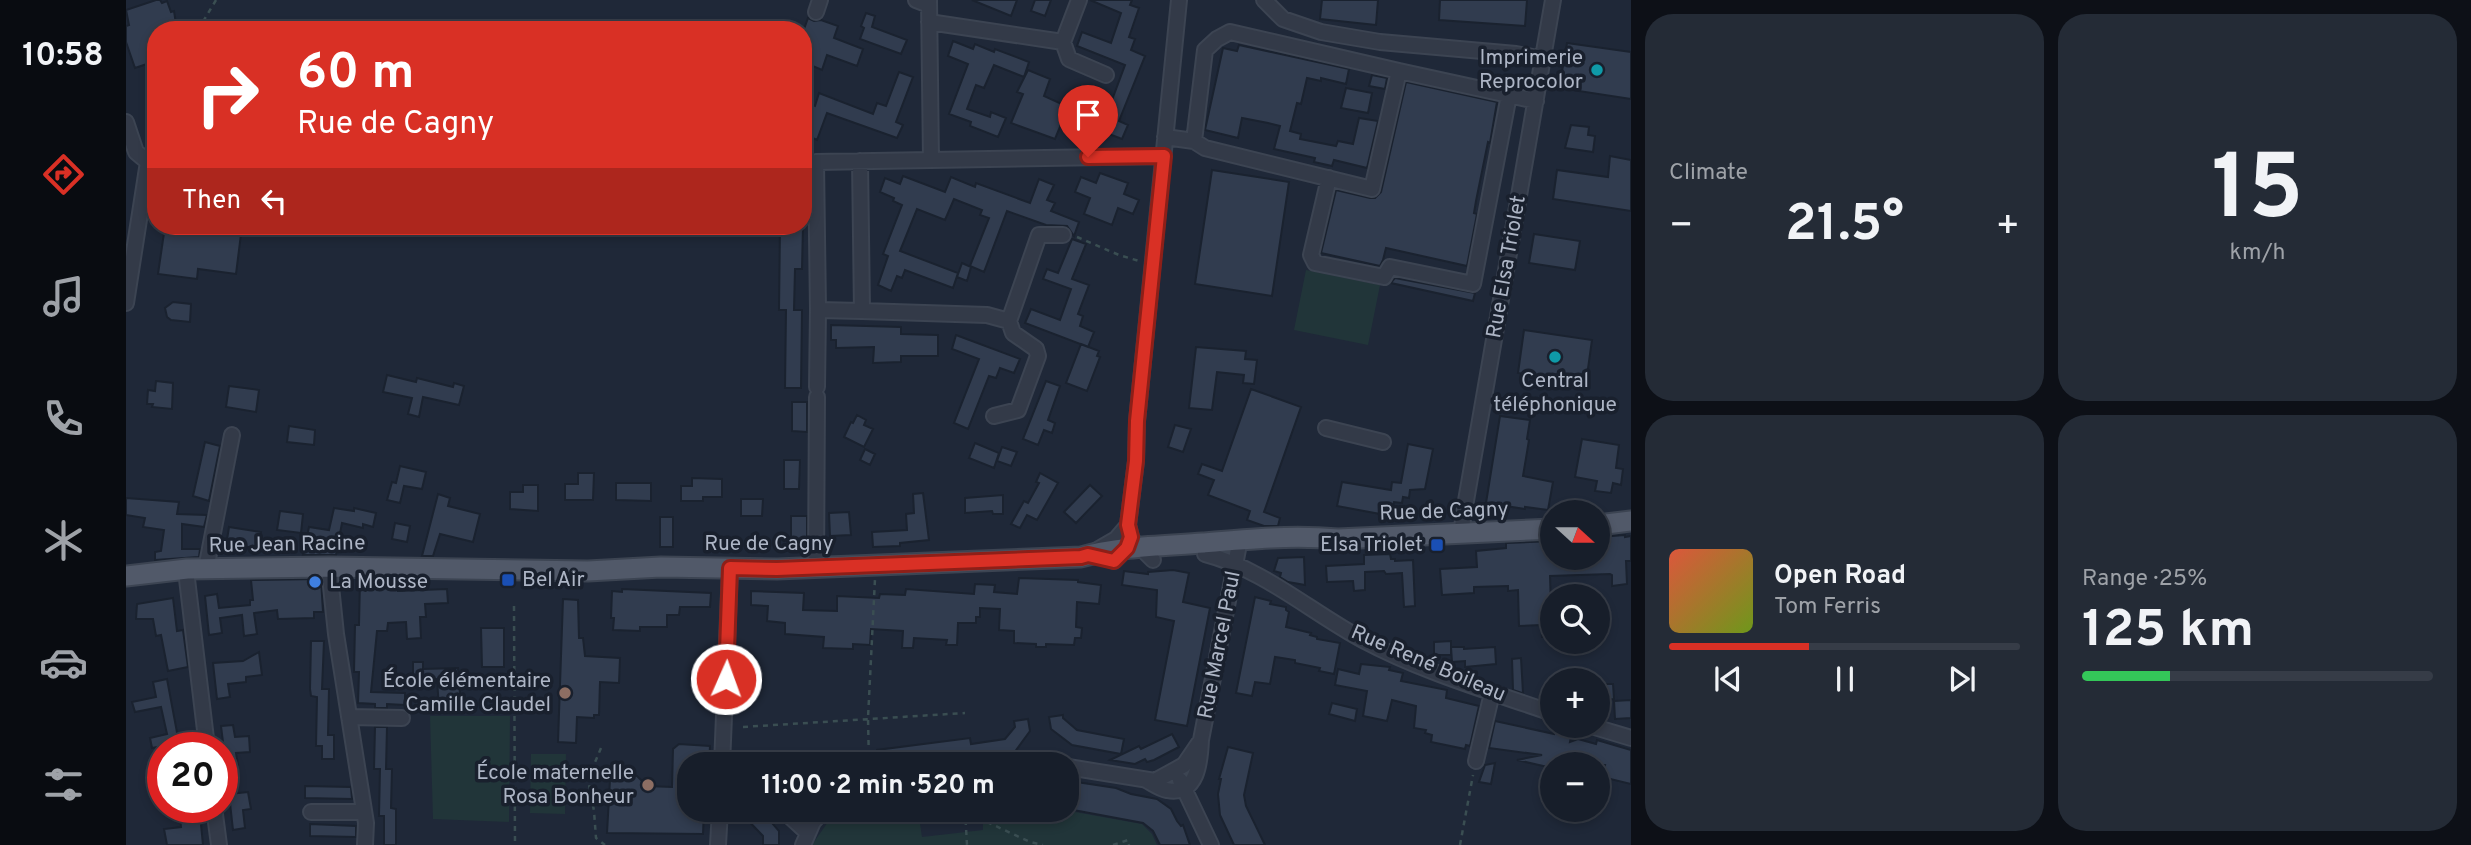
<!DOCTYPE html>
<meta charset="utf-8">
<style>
body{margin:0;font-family:Overpass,sans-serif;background:#242b36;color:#f1f3f6;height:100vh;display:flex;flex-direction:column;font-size:26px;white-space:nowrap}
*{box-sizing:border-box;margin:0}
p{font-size:23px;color:#9ea2a8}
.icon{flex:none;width:38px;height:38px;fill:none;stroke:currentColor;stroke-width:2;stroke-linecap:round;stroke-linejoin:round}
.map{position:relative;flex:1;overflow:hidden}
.panel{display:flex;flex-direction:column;gap:14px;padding:14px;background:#0d1017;width:840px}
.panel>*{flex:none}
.top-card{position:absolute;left:21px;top:21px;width:665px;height:214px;border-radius:28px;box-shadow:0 4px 10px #0003,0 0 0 2px #363c47;background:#d93025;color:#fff;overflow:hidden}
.needle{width:46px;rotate:111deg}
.fabs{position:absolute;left:1414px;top:500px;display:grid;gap:14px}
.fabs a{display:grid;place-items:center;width:70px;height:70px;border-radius:50%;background:#171e2a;box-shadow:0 4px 10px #0003,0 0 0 2px #363c47;font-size:35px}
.speed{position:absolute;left:21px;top:732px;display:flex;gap:14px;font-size:35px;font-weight:700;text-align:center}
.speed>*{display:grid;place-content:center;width:91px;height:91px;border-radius:50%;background:#171e2a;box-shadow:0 4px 10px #0003,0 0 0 2px #363c47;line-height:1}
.speed .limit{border:10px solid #d22;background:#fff;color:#111}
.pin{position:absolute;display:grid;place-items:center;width:60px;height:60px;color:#fff;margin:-72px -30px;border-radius:50% 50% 50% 0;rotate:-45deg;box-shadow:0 0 7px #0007}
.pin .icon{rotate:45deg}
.me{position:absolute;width:77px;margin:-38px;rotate:2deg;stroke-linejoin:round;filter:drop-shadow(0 0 5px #0008)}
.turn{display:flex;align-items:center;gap:24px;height:147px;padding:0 35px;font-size:32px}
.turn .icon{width:91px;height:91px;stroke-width:2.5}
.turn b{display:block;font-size:49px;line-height:60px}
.then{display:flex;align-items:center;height:66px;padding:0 35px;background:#0003;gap:14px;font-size:26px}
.big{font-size:52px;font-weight:700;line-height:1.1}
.panel .widget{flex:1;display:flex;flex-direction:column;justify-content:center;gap:10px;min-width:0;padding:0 24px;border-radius:28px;background:#242b36}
.panel .dial{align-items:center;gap:0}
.dial b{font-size:91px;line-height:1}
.song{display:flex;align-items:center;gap:21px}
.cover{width:84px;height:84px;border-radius:10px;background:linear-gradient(135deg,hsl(10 70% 55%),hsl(80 70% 35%))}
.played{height:7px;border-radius:4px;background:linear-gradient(90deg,#d93025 40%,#363c47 40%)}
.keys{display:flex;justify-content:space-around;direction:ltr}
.heat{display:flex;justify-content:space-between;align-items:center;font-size:38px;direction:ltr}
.charge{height:10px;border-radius:5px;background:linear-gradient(90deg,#34c759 25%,#363c47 0)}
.panel .tiles{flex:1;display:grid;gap:14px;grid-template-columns:repeat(2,1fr)}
.trip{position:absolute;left:551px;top:752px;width:402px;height:70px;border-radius:28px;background:#171e2a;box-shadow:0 4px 10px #0003,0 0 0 2px #363c47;font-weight:700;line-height:70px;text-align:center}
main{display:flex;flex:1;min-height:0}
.menu{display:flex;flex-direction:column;width:126px;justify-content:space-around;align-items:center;background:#090c11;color:#9ea2a8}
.menu .icon{width:49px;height:49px}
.menu .on{color:#d93025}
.menu b{font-size:32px;color:#f1f3f6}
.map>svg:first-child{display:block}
.green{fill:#213539}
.building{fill:#313c4f;stroke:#1a222f;stroke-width:2}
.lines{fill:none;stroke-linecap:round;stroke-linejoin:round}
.minor-casing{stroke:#3c4452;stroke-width:18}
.major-casing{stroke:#3c4452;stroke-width:23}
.path{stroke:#3a4e52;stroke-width:2.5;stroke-dasharray:5 5;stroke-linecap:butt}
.minor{stroke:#333a48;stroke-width:14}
.major{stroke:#515969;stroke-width:19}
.route-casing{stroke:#8d1f18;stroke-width:18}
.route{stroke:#d93025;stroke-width:12}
.culture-dot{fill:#0f9aa8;stroke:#19202d;stroke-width:2.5}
.transit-dot{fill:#1a4fb4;stroke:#19202d;stroke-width:2.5}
.shop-dot{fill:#3f7fe0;stroke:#19202d;stroke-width:2.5}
.education-dot{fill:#8d6e63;stroke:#19202d;stroke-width:2.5}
.labels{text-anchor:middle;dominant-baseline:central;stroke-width:7;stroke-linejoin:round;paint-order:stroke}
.poi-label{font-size:21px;fill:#adb5c5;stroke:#19202d;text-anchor:end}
.street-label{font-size:21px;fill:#adb5c5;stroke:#19202d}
</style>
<main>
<nav class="menu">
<b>10:58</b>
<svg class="icon on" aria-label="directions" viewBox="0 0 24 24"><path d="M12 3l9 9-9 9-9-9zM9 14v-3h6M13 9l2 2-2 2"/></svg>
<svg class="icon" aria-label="music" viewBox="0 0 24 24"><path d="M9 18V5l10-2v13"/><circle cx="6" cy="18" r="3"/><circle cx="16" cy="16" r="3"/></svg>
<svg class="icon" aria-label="phone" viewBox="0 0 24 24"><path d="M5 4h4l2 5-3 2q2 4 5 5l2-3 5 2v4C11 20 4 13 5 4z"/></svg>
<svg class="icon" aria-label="climate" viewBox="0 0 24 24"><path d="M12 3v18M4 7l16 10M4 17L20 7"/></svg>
<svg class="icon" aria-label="car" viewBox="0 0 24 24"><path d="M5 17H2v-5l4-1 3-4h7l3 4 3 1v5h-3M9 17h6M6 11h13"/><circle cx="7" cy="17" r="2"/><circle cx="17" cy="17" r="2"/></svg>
<svg class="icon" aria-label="filters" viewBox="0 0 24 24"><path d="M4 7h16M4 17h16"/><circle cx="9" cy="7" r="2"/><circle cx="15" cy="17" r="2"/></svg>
</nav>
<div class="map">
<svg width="1505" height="845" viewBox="0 0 1505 845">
<rect width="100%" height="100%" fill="#1f2838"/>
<path class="green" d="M1180 270 1254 285 1242 345 1168 330Z
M304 716H384L383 822 307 819Z
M405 754H440L439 814 404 813Z
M718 810H792L796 837 857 830V817L938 810 1016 824 1026 834 1031 845H686L704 819Z"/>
<path class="building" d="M30 0H34L36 3 41 1 45 12 48 11 51 30H30V61L9 68 0 42V26L3 25 0 10Z
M846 0H891L885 16Z
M909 0H925L919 16 905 11Z
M964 0H1006L1004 5 1013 8 1003 37 1009 39 1005 50 1019 56 993 121 1002 125 996 139 938 117 929 139 885 123 897 94 891 92 902 70 924 79 918 96 942 107 944 102 980 116 999 65 951 46 956 32 985 43 995 13Z
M1196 0H1252L1250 25 1194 19Z
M1314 0H1401L1399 26 1313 20Z
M740 13 749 16 746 27 781 40 775 54 734 39 738 28 735 26Z
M682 18 688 21 695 20 712 26 708 38 737 49 731 66 701 55 696 70 677 62V32Z
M827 41 847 49 849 44 868 52 869 49 903 62 898 77 868 65 858 88 850 85 841 109 864 117 865 112 880 118 872 137 844 126 845 122 823 114 842 64 822 56Z
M1441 43 1505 52V99L1433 88Z
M1113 45 1223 69 1220 84 1195 78V81L1181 78 1175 104 1171 103 1164 131 1175 134 1174 139 1210 146 1212 141 1227 144 1233 118 1252 121 1241 168 1208 160 1206 166 1188 162 1189 158 1148 149 1154 126 1142 123 1116 118 1112 138 1079 130 1097 48 1111 51Z
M773 72 787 77 770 122 777 125 771 138 701 113 691 140 682 136 686 126 677 123V111L680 102 689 106 693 93 747 114 751 103 760 106Z
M1246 75 1261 78 1259 89 1243 86Z
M1280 82 1371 102 1364 143 1362 142 1350 201 1348 213 1351 214 1341 266 1260 248 1257 260 1254 266 1195 253 1210 190 1244 198H1249L1255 192Z
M1220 88 1246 93 1242 113 1215 108Z
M1445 125 1463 127 1462 135 1469 136 1467 152 1439 148Z
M1484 156 1505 160V211L1427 199 1431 170 1482 177Z
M1086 170 1163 182 1146 296 1069 284Z
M974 173 1002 183 998 194 1013 200 1007 214 992 208 986 225 958 214 964 198 949 192 955 177 970 183Z
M777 176 819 192 825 177 849 187 850 183 904 203 913 179 928 185 921 200 929 203 925 211 953 222 948 236 941 226 920 225 881 211 858 272 844 266 863 218 854 215 856 210 828 199 819 220 791 209 774 251 832 273 827 288 779 270 776 278 771 276 765 291 752 285 762 256 757 254 776 205 767 201 768 198 754 192 759 178 774 184Z
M39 226H116L110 274 72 269 71 279 32 274Z
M654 226H677L676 269H669L668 310H676L675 388H659L660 310H653Z
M1408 234 1454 241 1449 270 1403 263Z
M946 239 960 244 946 279 963 285 952 314 957 316 954 326 968 332 962 347 899 323 905 309 934 320 945 289 917 279 921 269 932 273Z
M836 263 845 267 841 281 831 277Z
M1269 278 1349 293 1347 301 1265 283Z
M47 302 65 304 64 322 45 320 41 317 39 308Z
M705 325 775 327V334L812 335V356H775V362L747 363 748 347 710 348V340H705Z
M1398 330 1466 340 1460 383 1392 373Z
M830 335 894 359 888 373 874 368 870 378 863 376 842 429 828 423 853 359 826 349Z
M955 344 973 351 971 356 974 357 961 391 940 383Z
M1070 347 1120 351 1119 359 1131 360 1128 384 1117 383 1118 375 1091 372 1086 410 1063 408Z
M261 375 290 382 291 378 327 387 328 383 338 386 333 405 297 397 293 417 282 414 286 398 257 392Z
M30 381 47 383 46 409 26 407 27 404H21L22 390 29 391Z
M920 381 934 386 922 420 929 423 926 433 918 430 912 445 897 439Z
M103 386 133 390 130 412 100 407Z
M1125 389 1175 407 1138 512 1154 518 1152 526H1138L1121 520 1124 511 1082 495 1088 480 1072 474 1076 464 1096 471Z
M666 402H681V432L666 431Z
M731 415 740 420 738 425 747 429 738 447 718 437 725 422 727 423Z
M1374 416 1404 420 1401 439 1403 440 1397 476 1427 482 1422 510 1399 507V509L1360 503Z
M1049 425 1065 429 1057 452 1042 447Z
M163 426 189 430 188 445 161 442Z
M1456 439 1493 445 1490 468 1497 469 1495 485 1487 483 1485 493 1469 491 1471 481 1449 477Z
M79 442 94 446 83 501 67 496Z
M849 443 873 453 868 468 843 458Z
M1282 444 1307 449 1299 489 1284 490 1283 498 1277 497 1276 503 1268 502 1265 516 1211 506 1216 482 1265 490 1266 482 1275 483Z
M876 447 891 452 885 466 871 461Z
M739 449 749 454 744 465 734 460Z
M658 460H674L673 489H658Z
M274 466 300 472 296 489 278 486 274 503 261 500 266 482 270 483Z
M452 473H468L467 500H439V484H452Z
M914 473 932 483 911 520 901 515 894 528 885 524 898 501 902 503 913 483 910 482Z
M566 478 596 479V497H577V501H555V486H566Z
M490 483H525V501L490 500Z
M397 485H412V511L384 509V492H397Z
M964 485 976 496 950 523 938 512Z
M797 493 803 540 774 543V546L747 547 746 532 781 530 780 514 788 513 787 494Z
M312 494 324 498 322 506 354 514 347 542 314 534 307 556H296Z
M877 495V514H867L866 511 839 513V498Z
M0 498 53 502 51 514 81 515 78 527 56 524V549H74L73 557 29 560V552L35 551 38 530 17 527 19 518 0 515Z
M615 499H637L636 516H615Z
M208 508 228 511V508L250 513 247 527 237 524V528L216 523 210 555H177L183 527 203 530Z
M154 511 177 514 175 533 151 530Z
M723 512 725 535 704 536 703 513Z
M665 516H681V545H665Z
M534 517H547V547H534Z
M269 523 284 526 281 542 266 539Z
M103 527 135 532 132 548 100 546Z
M1499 535V537L1505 536V561H1500L1501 584 1486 586V575L1484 574 1424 576 1426 636 1416 637 1415 625 1393 626 1392 590 1382 591V586L1348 587V593L1316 595 1314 569 1351 567 1350 551 1380 548V543L1426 541V558H1472V537Z
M1264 554 1265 559H1269V561L1287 560 1289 606 1278 607 1276 573 1260 574 1258 571 1239 572V590L1228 591 1227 581 1201 582 1200 566 1238 564V555Z
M1178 557 1179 585 1162 582 1154 577 1155 573 1148 571 1152 558Z
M1047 570 1063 573 1057 602 1084 608 1061 726 1029 720 1048 621 1030 617 1031 590 996 585 998 571 1022 574V572Z
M893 578 952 580V582L975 585 973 604 951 602 950 627 956 628 955 638H949L948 645 920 644V647H910V644L888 643V631L873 630 874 609 854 608V617H850V623H832L831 645H820L821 640 788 638 787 648H776L777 631 745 629 744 645 727 644V649L697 648 698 637 659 634V623L641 621 642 606 625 605V591L678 593 677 610 711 611V596L753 598 754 594 779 595 780 589 848 594 849 584 869 585 868 592 891 594Z
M195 579 197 612H188V618L152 619 151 610 128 613 131 634 118 636 116 615 94 618 96 633 83 635 79 596 91 594 93 608 124 605V600H127L125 580Z
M234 580H271L272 591 321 589 322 603 299 604 300 617H294L295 638 281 639 280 622 262 623 261 631H251L245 692 279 693V705L261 704V708H249V704L232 703 233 672H228L229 625H233Z
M496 589 585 593 584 607H554L553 615H541V627H514V631L487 630 488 618H485L486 591 496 592Z
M1129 597 1145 601 1144 604 1160 607V610L1163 612 1160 627 1185 633 1184 635 1191 637V639L1214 643 1208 674 1193 671 1194 668 1169 663V660L1149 657 1144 684 1129 682 1126 696 1110 693Z
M47 598 51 631 57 630 62 667 42 671 35 635 30 636 27 619H10L11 604Z
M437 599 452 600 453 638H457L459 656 494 658 493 683 474 682 473 715H468V718L451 717 450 743 432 742Z
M355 628H378V667H356Z
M185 641H198L196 689H203L202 735H208V759H196V746H190L191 697 185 696 184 689Z
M1325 641V655H1308V642Z
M1325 647H1338V649L1369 647 1370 664 1339 667V661L1326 662Z
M133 652 136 675 120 677V682L102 684 104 697 91 699 87 663 117 661Z
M1395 658 1397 693H1396L1387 690 1386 659Z
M287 662H297V669L332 668 335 706 313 708 311 679 287 681Z
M1235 664 1264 667 1263 670 1277 673 1275 681 1321 690 1320 698 1353 706 1344 746 1340 745 1339 749 1305 742 1306 735 1299 733 1300 730 1288 728 1290 706 1266 700 1261 721 1237 716 1241 691 1209 685 1212 669 1233 674Z
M41 679 53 743 26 748 24 738 41 734 35 707 9 712 6 702 30 697 27 682Z
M1472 684H1487L1488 699 1472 700Z
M1505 700V718L1489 719 1488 701Z
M1206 703 1231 709 1229 721 1203 714Z
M937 715V718L951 730 998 739 995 754 946 745 925 729 923 717Z
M902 719 904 731 888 753 861 757H855V753L763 765H713V758L751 753V750L844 738 845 744 879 739 889 727 888 721Z
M1369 721 1428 734 1429 726 1446 732 1444 742 1452 739 1470 744 1471 740 1505 750V784L1476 777 1479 765H1426V768L1391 760 1416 755 1363 748Z
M107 725 109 737 123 736 124 752 110 753 112 765 100 766 95 726Z
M249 727H261L260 769H266L265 808 270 809V845H258V816H253L254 769H248Z
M1046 734 1053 747 1028 760 1021 762 1019 759 1009 764 984 760 1013 746 1015 749Z
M553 744 584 746 583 765H564V810H578L577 834 481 833 484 780 489 775 511 776 521 786 546 787 547 749Z
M1102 747 1127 753 1118 795 1120 806 1139 845H1108L1094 815 1092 794 1095 779H1093Z
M1369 763 1365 784 1353 782 1359 765Z
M944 781 990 788 1005 794 1031 799 1045 809 1051 821 1055 826 1057 825 1064 845H1034L1027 831 1017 823 942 809V783Z
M179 786 225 787 226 799 179 798Z
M122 792 125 809 117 810 119 828 107 830 103 794Z
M612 810H635L653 831V845H637V836Z
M74 814 77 845H41L38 829 55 827 54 817Z
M184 824 230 826V837L184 836Z"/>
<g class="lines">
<g class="minor-casing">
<path id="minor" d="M790 0 803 5
M1138 0 1157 19 1195 32 1254 42 1390 54 1417 59
M690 12 694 0
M803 22 937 42 953 0
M937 42 943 59 980 75
M1273 71 1410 101
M0 122 10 152 22 162 0 303
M1039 137 1068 141 1079 148 1246 189 1273 71 1104 32 1091 39 1079 50 1068 141
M805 160 1038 156
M734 161 736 311 692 310 690 162 805 160 803 0
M1203 178 1185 255 1189 263 1258 277 1264 267 1347 284 1383 95
M736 311 861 315 883 321 913 235H937
M691 387 692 310
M868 416 892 410 912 356 910 349 887 333 883 321
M1200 428 1257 442
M1336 533 1337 518 1427 0
M1010 543 1027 560
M971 550 990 539 1002 525
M1079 554C1137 569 1185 612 1237 640 1297 672 1363 691 1426 713
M988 561 1001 548 1005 537 1002 525 1010 461 1011 421 1053 0
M203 567 210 634 240 823 239 845
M690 568 691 397
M61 569V579L81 747
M80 569 106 435
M223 717 276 718
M1465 726 1505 738
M1350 761 1366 693
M596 765 604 568
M942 767 1029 781 1058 765 1073 743
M1020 780C1026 783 1034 789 1041 790 1072 796 1074 761 1075 740L1114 539
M1054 780 1085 845
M88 807 93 845
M657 810 681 832
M858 810V811
M185 812H238
M592 845 594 810
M677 845 687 822 698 810"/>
</g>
<g class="major-casing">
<path id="major" d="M1472 525 1505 521
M0 576 61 569 203 567 462 571 535 567 651 569 955 557C995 546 1036 546 1077 543 1122 539 1166 535 1212 539L1426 529"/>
</g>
<path class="path" d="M72 30 90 0
M26 148 30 135
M951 237 993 255 1013 261
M388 606 389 845
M617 727 839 713
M475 748 462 779 468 811 470 838 479 845
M743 765 742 718 749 579
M839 810 841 845
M861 822 904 842 917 845
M987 845 1002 840 1003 845
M1334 845 1347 775"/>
<use href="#minor" class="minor"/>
<use href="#major" class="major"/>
</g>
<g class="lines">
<g class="route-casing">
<path id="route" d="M600 679 604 568 651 569 955 557 962 555 988 561 1001 548 1005 537 1002 525 1010 461 1011 421 1038 156 962 157"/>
</g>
<use href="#route" class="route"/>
</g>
<g class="culture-dot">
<circle cx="1471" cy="70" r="7"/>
<circle cx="1429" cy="357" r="7"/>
</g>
<g class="transit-dot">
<rect x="1304" y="538" width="14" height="14" rx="3.5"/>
<rect x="375" y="573" width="14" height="14" rx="3.5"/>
</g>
<circle class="shop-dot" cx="189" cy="582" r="7"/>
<g class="education-dot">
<circle cx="439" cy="693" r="7"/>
<circle cx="522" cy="785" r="7"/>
</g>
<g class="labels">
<g class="poi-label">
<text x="1457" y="58">Imprimerie<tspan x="1457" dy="24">Reprocolor</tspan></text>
<text x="1429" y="381" text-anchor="middle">Central<tspan x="1429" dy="24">téléphonique</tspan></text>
<text x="1297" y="545">Elsa Triolet</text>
<text x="396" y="580" text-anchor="start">Bel Air</text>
<text x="203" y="582" text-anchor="start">La Mousse</text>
<text x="425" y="681">École élémentaire<tspan x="425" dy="24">Camille Claudel</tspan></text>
<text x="508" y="773">École maternelle<tspan x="508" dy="24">Rosa Bonheur</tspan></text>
</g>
<g class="street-label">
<text transform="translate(1381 267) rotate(-80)">Rue Elsa Triolet</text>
<text transform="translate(1318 512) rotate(-2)">Rue de Cagny</text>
<text x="643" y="544">Rue de Cagny</text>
<text transform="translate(161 545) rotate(-1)">Rue Jean Racine</text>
<text transform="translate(1094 645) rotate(-79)">Rue Marcel Paul</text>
<text transform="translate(1302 664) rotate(23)">Rue René Boileau</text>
</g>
</g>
</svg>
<div class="fabs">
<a><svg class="needle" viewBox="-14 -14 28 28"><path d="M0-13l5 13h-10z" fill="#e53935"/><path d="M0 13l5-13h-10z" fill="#9ea2a8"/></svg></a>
<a><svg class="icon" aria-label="search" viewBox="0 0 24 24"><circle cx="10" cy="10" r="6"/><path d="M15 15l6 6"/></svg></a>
<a>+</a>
<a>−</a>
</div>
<div class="speed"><div class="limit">20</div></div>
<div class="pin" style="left:962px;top:157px;background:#d93025"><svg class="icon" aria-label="arrive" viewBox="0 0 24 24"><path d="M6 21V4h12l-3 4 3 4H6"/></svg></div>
<svg class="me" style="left:600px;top:679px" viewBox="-20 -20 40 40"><circle r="17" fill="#d93025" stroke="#fff" stroke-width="3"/><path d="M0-11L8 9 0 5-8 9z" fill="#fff"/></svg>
<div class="trip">11:00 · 2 min · 520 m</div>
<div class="top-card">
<div class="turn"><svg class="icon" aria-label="right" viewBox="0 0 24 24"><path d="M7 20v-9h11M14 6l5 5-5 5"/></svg><div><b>60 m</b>Rue de Cagny</div></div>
<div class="then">Then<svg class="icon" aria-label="left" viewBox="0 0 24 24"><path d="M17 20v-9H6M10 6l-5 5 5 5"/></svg></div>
</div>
</div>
<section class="panel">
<div class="tiles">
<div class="widget"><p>Climate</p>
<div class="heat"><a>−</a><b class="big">21.5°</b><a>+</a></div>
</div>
<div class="widget dial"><b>15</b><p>km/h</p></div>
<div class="widget">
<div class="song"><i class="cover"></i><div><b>Open Road</b><p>Tom Ferris</p></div></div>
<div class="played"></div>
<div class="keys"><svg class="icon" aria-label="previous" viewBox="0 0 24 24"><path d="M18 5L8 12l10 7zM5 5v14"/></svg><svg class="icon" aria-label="pause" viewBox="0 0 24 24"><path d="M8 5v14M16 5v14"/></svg><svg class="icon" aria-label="next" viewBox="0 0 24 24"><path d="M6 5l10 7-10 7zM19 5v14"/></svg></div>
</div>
<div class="widget"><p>Range · 25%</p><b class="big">125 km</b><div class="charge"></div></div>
</div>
</section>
</main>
